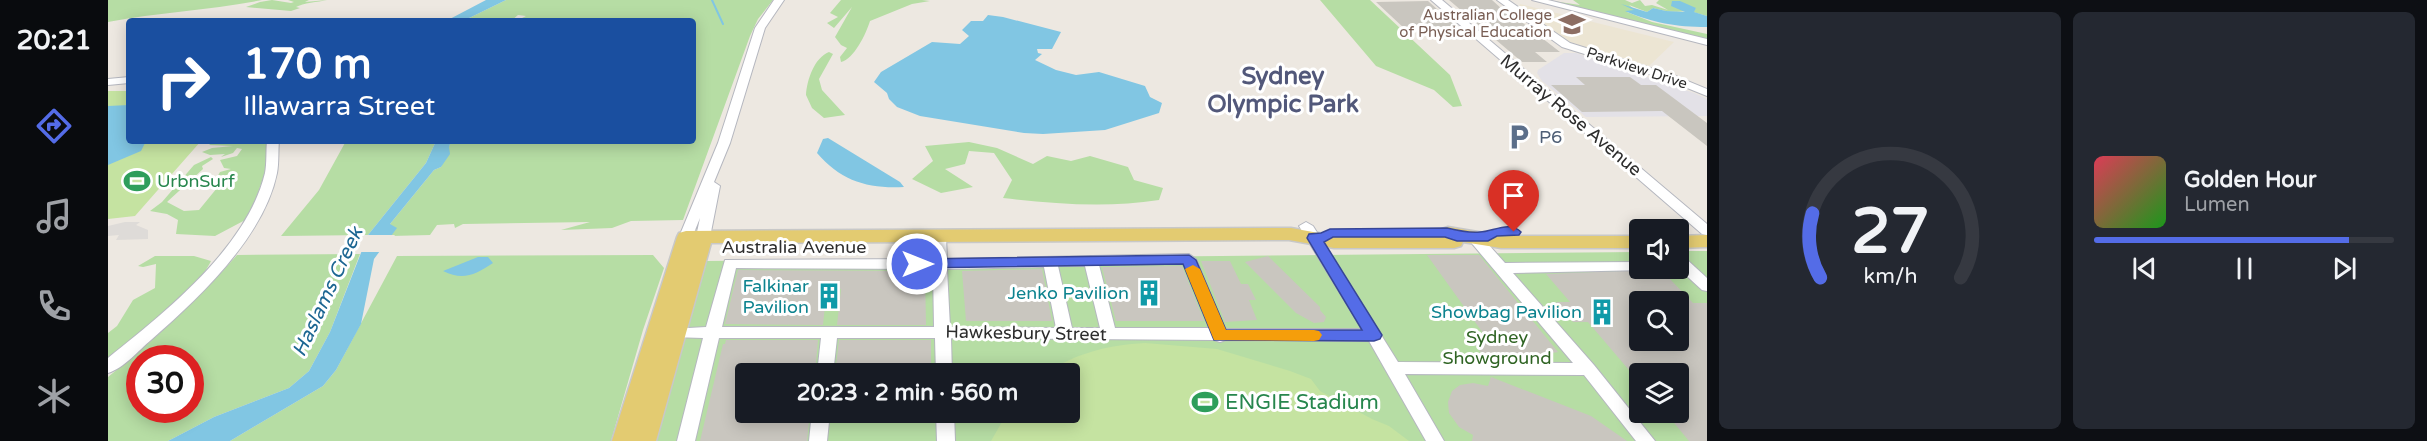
<!DOCTYPE html>
<meta charset="utf-8">
<style>
body{margin:0;font-family:"Varela Round",sans-serif;background:#242831;color:#f1f3f6;height:100vh;display:flex;flex-direction:column;font-size:22px;white-space:nowrap}
*{box-sizing:border-box;margin:0}
p{font-size:20px;color:#9ea1a6}
.icon{flex:none;width:33px;height:33px;fill:none;stroke:currentColor;stroke-width:2;stroke-linecap:round;stroke-linejoin:round}
.map{position:relative;flex:1;overflow:hidden}
.panel{display:flex;flex-direction:column;gap:12px;padding:12px;background:#0d0f14;width:720px}
.panel>*{flex:none}
.guide{position:absolute;left:18px;top:18px;width:570px;height:126px;border-radius:6px;box-shadow:0 3px 15px #0003;background:#1a4fa0;color:#fff;overflow:hidden}
.buttons{position:absolute;left:1521px;top:219px;display:grid;gap:12px}
.buttons a{display:grid;place-items:center;width:60px;height:60px;border-radius:6px;background:#171b24;box-shadow:0 3px 15px #0003;font-size:30px}
.speed{position:absolute;left:18px;top:345px;display:flex;gap:12px;font-size:30px;font-weight:700;text-align:center}
.speed>*{display:grid;place-content:center;width:78px;height:78px;border-radius:50%;background:#171b24;box-shadow:0 3px 15px #0003;line-height:1}
.speed .limit{border:9px solid #d22;background:#fff;color:#111}
.pin{position:absolute;display:grid;place-items:center;width:51px;height:51px;color:#fff;margin:-62px -26px;border-radius:50% 50% 50% 0;rotate:-45deg;box-shadow:0 0 6px #0007}
.pin .icon{rotate:45deg}
.me{position:absolute;width:66px;margin:-33px;rotate:90deg;stroke-linejoin:round;filter:drop-shadow(0 0 4px #0008)}
.turn{display:flex;align-items:center;gap:21px;height:126px;padding:0 18px;font-size:27px}
.turn .icon{width:78px;height:78px;stroke-width:2.5}
.turn b{display:block;font-size:42px;line-height:51px}
.panel .widget{flex:1;display:flex;flex-direction:column;justify-content:center;gap:9px;min-width:0;padding:0 21px;border-radius:9px;background:#242831}
.panel .dial{align-items:center;gap:0}
.dial svg{height:156px;overflow:visible;fill:none;stroke:#363941;stroke-width:7;stroke-linecap:round;text-anchor:middle}
.dial text{fill:#f1f3f6;stroke:none}
.song{display:flex;align-items:center;gap:18px}
.cover{width:72px;height:72px;border-radius:9px;background:linear-gradient(135deg,hsl(350 70% 55%),hsl(120 70% 35%))}
.played{height:6px;border-radius:3px;background:linear-gradient(90deg,#546ce7 85%,#363941 85%)}
.keys{display:flex;justify-content:space-around;direction:ltr}
.panel .tiles{flex:1;display:grid;gap:12px;grid-template-columns:repeat(2,1fr)}
.trip{position:absolute;left:627px;top:363px;width:345px;height:60px;border-radius:6px;background:#171b24;box-shadow:0 3px 15px #0003;font-weight:700;line-height:60px;text-align:center}
main{display:flex;flex:1;min-height:0}
.menu{display:flex;flex-direction:column;width:108px;justify-content:space-around;align-items:center;background:#090b0e;color:#9ea1a6}
.menu .icon{width:42px;height:42px}
.menu .on{color:#546ce7}
.menu b{font-size:27px;color:#f1f3f6}
.map>svg:first-child{display:block}
.industrial{fill:#e3e1e7}
.education{fill:#ece5d3}
.green{fill:#b6dda4;fill-rule:evenodd}
.pitch{fill:#c5e3a1}
.plaza{fill:#dedbd8}
.water{fill:#81c6e3}
.pier{fill:#ede8e1}
.lines{fill:none;stroke-linecap:round;stroke-linejoin:round}
.stream{stroke:#81c6e3;stroke-width:2}
.building{fill:#c9c6bf;fill-rule:evenodd}
.minor-casing{stroke:#b5b7bf;stroke-width:2}
.major-casing{stroke:#c8c8c8;stroke-width:3}
.minor{fill:#fff;fill-rule:evenodd}
.major{fill:#e3cb71;fill-rule:evenodd}
.route{fill:#546ce7;stroke:#374696;stroke-width:1.5}
.slow{fill:#f59e0b}
.labels{text-anchor:middle;dominant-baseline:central;stroke-width:6;stroke-linejoin:round;paint-order:stroke}
.far-education-label{font-size:15px;fill:#785e54;stroke:#fff;text-anchor:end}
.far-street-label{font-size:15px;fill:#2d2d2d;stroke:#fff}
.street-label{font-size:18px;fill:#2d2d2d;stroke:#fff}
.service-label{font-size:18px;fill:#4e5e75;stroke:#fff;text-anchor:start}
.leisure-label{font-size:18px;fill:#27864d;stroke:#fff;text-anchor:start}
.culture-label{font-size:18px;fill:#0d838f;stroke:#fff;text-anchor:end}
.park-label{font-size:18px;fill:#2f6423;stroke:#fff}
.water-label{font-size:20px;font-style:italic;fill:#1c6692;stroke:#fff}
.near-leisure-label{font-size:21px;fill:#27864d;stroke:#fff;text-anchor:start}
.district-label{font-size:24px;font-weight:bold;fill:#52587a;stroke:#fff}
</style>
<main>
<nav class="menu">
<b>20:21</b>
<svg class="icon on" aria-label="directions" viewBox="0 0 24 24"><path d="M12 3l9 9-9 9-9-9zM9 14v-3h6M13 9l2 2-2 2"/></svg>
<svg class="icon" aria-label="music" viewBox="0 0 24 24"><path d="M9 18V5l10-2v13"/><circle cx="6" cy="18" r="3"/><circle cx="16" cy="16" r="3"/></svg>
<svg class="icon" aria-label="phone" viewBox="0 0 24 24"><path d="M5 4h4l2 5-3 2q2 4 5 5l2-3 5 2v4C11 20 4 13 5 4z"/></svg>
<svg class="icon" aria-label="climate" viewBox="0 0 24 24"><path d="M12 3v18M4 7l16 10M4 17L20 7"/></svg>
</nav>
<div class="map">
<svg width="1599" height="441" viewBox="0 0 1599 441">
<rect width="100%" height="100%" fill="#ede8e1"/>
<path class="industrial" d="M1456 53H1468L1586 93 1599 99V116L1478 117 1434 81 1429 73 1430 70Z"/>
<path class="education" d="M1412 4 1566 42 1541 66 1457 41 1411 7Z"/>
<path class="green" d="M0 0H154C104 10 51 12 0 22Z
M164 0 183 3 186 2 180 0H201L197 2 219 0C210 2 195 3 188 7L192 8 183 11 138 7 152 2Z
M398 0H665L650 19 642 36 575 220 523 221 504 228 453 230 482 222 355 224 347 228 346 224 329 225 322 235 283 236 282 224 326 170 333 167 343 141H585V21H408L418 16 410 15 403 21H355Z
M733 0H814L822 1 804 4 762 21C758 34 746 59 733 62L732 57 739 48 733 45 727 37 744 7 726 28 719 23 730 17 722 13Z
M1212 0H1262L1342 75 1354 106 1345 107 1326 90 1268 66Z
M1438 0 1472 5 1465 0H1517L1524 3 1532 0 1537 6 1544 5 1560 10 1548 3 1551 0H1599V16L1585 12 1588 8C1574 14 1559 12 1545 8L1539 12 1521 5 1528 11 1519 12 1544 22 1599 34V39Z
M721 52 725 54 711 79 714 90 737 115 716 118 704 108 698 95C699 80 706 58 721 52Z
M160 141 158 170 141 218 107 236 68 234 70 220 59 214 42 211 54 202 86 165 103 157 105 159 94 166 95 169 59 202 76 211 91 210 109 188 117 184 108 179 112 172 123 169 116 168 112 160 129 156 134 149 129 148 125 153 113 157 117 154 102 155 94 152 104 148 125 146 101 145 105 142Z
M238 141H328L318 163 260 235 173 236 211 190Z
M861 142 889 148 925 164 939 156 963 161 982 156 1020 167 1026 180 1055 188 1051 200C999 208 947 204 895 198L904 180 886 153 861 151 857 164 837 169 865 187 833 193 804 179 825 161 817 146Z
M1571 251H1599V441H548L599 261 1531 252 1532 268H1570ZM1532 302H1570V340H1532ZM638 374H962V412H638ZM1532 374H1570V412H1532Z
M252 254 222 332 201 371 181 388 106 417 60 441H0V377C47 339 90 300 129 255ZM32 358H82V410H32Z
M545 255 556 268 535 330 503 441H122L215 386 228 370 289 256Z
M47 256H86L103 261C89 291 29 340 0 358V333L9 326 25 300 47 288 48 264 35 267 30 266Z"/>
<path class="pitch" d="M0 91H21V141H93L27 216 0 219Z
M1037 343 1109 349 1182 371 1203 379 1212 391 1264 419 1281 426 1301 441H883L899 413 962 412V374L938 373C968 353 1001 345 1037 343Z"/>
<path class="plaza" d="M17 222H32L28 225 40 230V239L8 240 11 235 0 236V226Z"/>
<path class="water" d="M378 0H398L355 21H338Z
M1564 1H1572L1588 8 1586 12 1599 16V27C1567 27 1546 23 1517 11L1526 10 1513 4 1539 12 1545 8 1558 11 1577 12 1563 6Z
M880 15 895 17 953 32 944 49H929L930 53 934 54 927 60 948 70 968 75 991 72 1037 86 1042 97 1054 103 1051 113 997 130 935 134 916 133 812 116 789 107 781 99 779 93 766 82 773 72 824 42 852 44 861 36 854 30 863 21H875Z
M21 105V141H38L33 151 0 165V106Z
M720 138 792 182 796 187C760 189 733 181 709 153L715 139Z
M328 141H343L341 147 342 154 333 167 326 170 282 224 289 228 266 259 253 324 228 370 215 386 122 441H60L106 417 181 388 201 371 222 332 260 235 318 163Z
M370 257H380L385 263C367 275 355 281 335 271Z"/>
<path class="pier" d="M257 235H287L275 252H250Z"/>
<g class="lines">
<path class="stream" d="M604 0 615 24"/>
</g>
<path class="building" d="M1341 0H1384L1406 20H1411L1452 52H1427L1439 62H1414Z
M1320 1 1348 26 1297 29 1268 2Z
M1468 77H1522L1533 85H1548L1599 123V146L1554 111 1474 112 1443 85H1477Z
M1319 255H1371L1450 352 1404 360 1397 357 1378 360 1363 339 1380 340Z
M1160 256 1212 307V310L1218 317 1216 322 1206 323 1188 313 1137 262Z
M1093 261H1122L1133 284H1140L1148 300H1141L1149 320 1117 322Z
M1074 266 1096 321H1008L994 267Z
M934 269 944 321H858L854 271Z
M630 270 817 271 818 325H729L733 289 719 287 715 325 617 324Z
M1539 270H1548L1555 277H1560L1585 303H1599V441H1581L1557 412H1570V374H1532V383L1480 322H1465L1448 302H1462L1438 274ZM1532 302H1570V340H1532Z
M618 340H710L707 374H638V412H702L699 441H592L615 344H617Z
M731 340H823V374H727Z
M1383 377 1483 416 1519 441H1364L1365 435 1351 427 1341 413 1340 402 1344 391 1352 385 1365 383 1380 386Z
M724 412H824V423H723Z"/>
<g class="lines">
<g class="minor-casing">
<path id="minor" d="M666 0H676L657 28 622 143 606 182 612 186 602 237 595 241 588 237 592 218 583 240H573L571 237 610 143 647 28Z
M1323 0H1334L1599 224V235L1594 234Z
M1389 0H1400L1462 43 1565 75 1599 89V96L1557 79 1454 47Z
M1424 0H1440L1599 39V45Z
M21 77V83L0 85V79Z
M159 141H171C170 151 171 163 169 173 156 237 91 298 43 340 31 350 16 368 0 373V358C57 312 139 248 157 173 159 163 158 151 159 141Z
M1198 222 1205 226 1290 362 1465 363 1361 240 1359 237 1361 234H1371L1397 263 1532 262V268H1538L1537 270 1405 273 1486 365 1547 441H1528L1476 375 1297 374 1336 441H1318L1261 341 1118 340 1112 342 1106 340 843 338 844 374H828L827 338H729L725 374H709L713 338H611L587 441H569L595 338 563 337 561 333 563 329 598 327 617 260 825 259 824 237 831 233 838 237 839 259 1081 254 1088 259 1117 329H1254L1191 226ZM1076 264 1101 328H1007L991 265ZM950 266H977L992 328H964ZM936 267 948 328 842 327 839 269ZM628 268 825 269 826 327H614Z
M1570 254 1575 256 1599 278V291L1594 290 1570 268Z
M704 412H722L719 441H701Z
M828 412H846L847 441H829Z"/>
</g>
<g class="major-casing">
<path id="major" d="M1340 227 1394 236H1532V248H1393L1355 242 1353 246 1346 248H1226L1181 240 603 243 548 441H504L569 237 571 233 578 231 1183 228 1227 236H1333L1331 233 1334 229Z
M1599 235V247L1570 248V236Z"/>
</g>
<use href="#minor" class="minor"/>
<use href="#major" class="major"/>
</g>
<path class="route" d="M1339 228C1351 231 1360 233 1372 232 1384 232 1402 220 1413 232L1411 235 1389 236 1380 241H1349L1337 237H1225L1216 242 1274 335 1272 339 1266 341 1106 340 1075 264 809 268 802 264 809 259 1081 255 1088 260 1118 330H1254L1199 238 1201 234 1213 233 1222 229Z"/>
<path class="slow" d="M1085 265 1092 269 1118 330H1206L1211 331 1214 335 1211 340 1206 341 1106 340 1077 269Z"/>
<defs>
<g id="university-bare" transform="scale(2.07)"><path d="M0-5L7-2L0 1L-7-2ZM-4 1L0 2.5L4 1V4Q0 6-4 4Z" fill="#8d6e63" stroke="#fff" stroke-width="2.5" paint-order="stroke"/></g>
<g id="parking-bare" transform="scale(2.07)"><path d="M-3.5-5.5H1a3.5 3.5 0 0 1 0 7H-1V5.5H-3.5ZM-1-3.4V-.6H.8a1.4 1.4 0 0 0 0-2.8Z" fill="#5c6f8a" stroke="#fff" stroke-width="2.5" paint-order="stroke"/></g>
<g id="stadium-bare" transform="scale(2.07)"><path d="M0-5a6.5 5 0 1 0 0 10a6.5 5 0 1 0 0-10ZM-3.5-1.8h7v3.6h-7Z" fill="#2e9e5b" stroke="#fff" stroke-width="2.5" paint-order="stroke"/></g>
<g id="building-bare" transform="scale(2.07)"><path d="M-4-6H4V6H1V3H-1V6H-4ZM-2.5-4.3h1.7v1.8h-1.7ZM.8-4.3h1.7v1.8H.8ZM-2.5-1h1.7V.8h-1.7ZM.8-1h1.7V.8H.8Z" fill="#0f9aa8" stroke="#fff" stroke-width="2.5" paint-order="stroke"/></g>
</defs>
<g fill-rule="evenodd">
<use href="#university-bare" x="1464" y="24"/>
<use href="#parking-bare" x="1411" y="137"/>
<use href="#stadium-bare" x="29" y="181"/>
<use href="#building-bare" x="1041" y="293"/>
<use href="#building-bare" x="721" y="296"/>
<use href="#building-bare" x="1494" y="312"/>
<use href="#stadium-bare" x="1097" y="402"/>
</g>
<g class="labels">
<g class="far-education-label">
<text x="1444" y="15">Australian College<tspan x="1444" dy="17">of Physical Education</tspan></text>
</g>
<g class="far-street-label">
<text transform="translate(1529 68) rotate(18)">Parkview Drive</text>
</g>
<g class="street-label">
<text transform="translate(1463 115) rotate(40)">Murray Rose Avenue</text>
<text x="686" y="247">Australia Avenue</text>
<text transform="translate(918 333) rotate(1)">Hawkesbury Street</text>
</g>
<g class="service-label">
<text x="1431" y="137">P6</text>
</g>
<g class="leisure-label">
<text x="49" y="181">UrbnSurf</text>
</g>
<g class="culture-label">
<text x="701" y="286">Falkinar<tspan x="701" dy="21">Pavilion</tspan></text>
<text x="1021" y="293">Jenko Pavilion</text>
<text x="1474" y="312">Showbag Pavilion</text>
</g>
<g class="park-label">
<text x="1389" y="337">Sydney<tspan x="1389" dy="21">Showground</tspan></text>
</g>
<g class="water-label">
<text transform="translate(220 292) rotate(-65)">Haslams Creek</text>
</g>
<g class="near-leisure-label">
<text x="1117" y="402">ENGIE Stadium</text>
</g>
<g class="district-label">
<text x="1175" y="76">Sydney<tspan x="1175" dy="28">Olympic Park</tspan></text>
</g>
</g>
</svg>
<div class="buttons">
<a><svg class="icon" aria-label="sound" viewBox="0 0 24 24"><path d="M4 9h4l5-4v14l-5-4H4zM17 9q2 3 0 6"/></svg></a>
<a><svg class="icon" aria-label="search" viewBox="0 0 24 24"><circle cx="10" cy="10" r="6"/><path d="M15 15l6 6"/></svg></a>
<a><svg class="icon" aria-label="layers" viewBox="0 0 24 24"><path d="M12 4l9 5-9 5-9-5zM3 14l9 5 9-5"/></svg></a>
</div>
<div class="speed"><div class="limit">30</div></div>
<div class="pin" style="left:1406px;top:232px;background:#d93025"><svg class="icon" aria-label="arrive" viewBox="0 0 24 24"><path d="M6 21V4h12l-3 4 3 4H6"/></svg></div>
<svg class="me" style="left:809px;top:264px" viewBox="-20 -20 40 40"><circle r="17" fill="#546ce7" stroke="#fff" stroke-width="3"/><path d="M0-11L8 9 0 5-8 9z" fill="#fff"/></svg>
<div class="trip">20:23 · 2 min · 560 m</div>
<div class="guide">
<div class="turn"><svg class="icon" aria-label="right" viewBox="0 0 24 24"><path d="M7 20v-9h11M14 6l5 5-5 5"/></svg><div><b>170 m</b>Illawarra Street</div></div>
</div>
</div>
<section class="panel">
<div class="tiles">
<div class="widget dial"><svg viewBox="0 0 100 80">
<path d="M14 69A42 42 0 1 1 86 69"/>
<path d="M14 69A42 42 0 0 1 10 36" stroke="#546ce7"/>
<text x="50" y="56" font-size="32" font-weight="700">27</text>
<text x="50" y="72" font-size="11">km/h</text>
</svg></div>
<div class="widget">
<div class="song"><i class="cover"></i><div><b>Golden Hour</b><p>Lumen</p></div></div>
<div class="played"></div>
<div class="keys"><svg class="icon" aria-label="previous" viewBox="0 0 24 24"><path d="M18 5L8 12l10 7zM5 5v14"/></svg><svg class="icon" aria-label="pause" viewBox="0 0 24 24"><path d="M8 5v14M16 5v14"/></svg><svg class="icon" aria-label="next" viewBox="0 0 24 24"><path d="M6 5l10 7-10 7zM19 5v14"/></svg></div>
</div>
</div>
</section>
</main>
